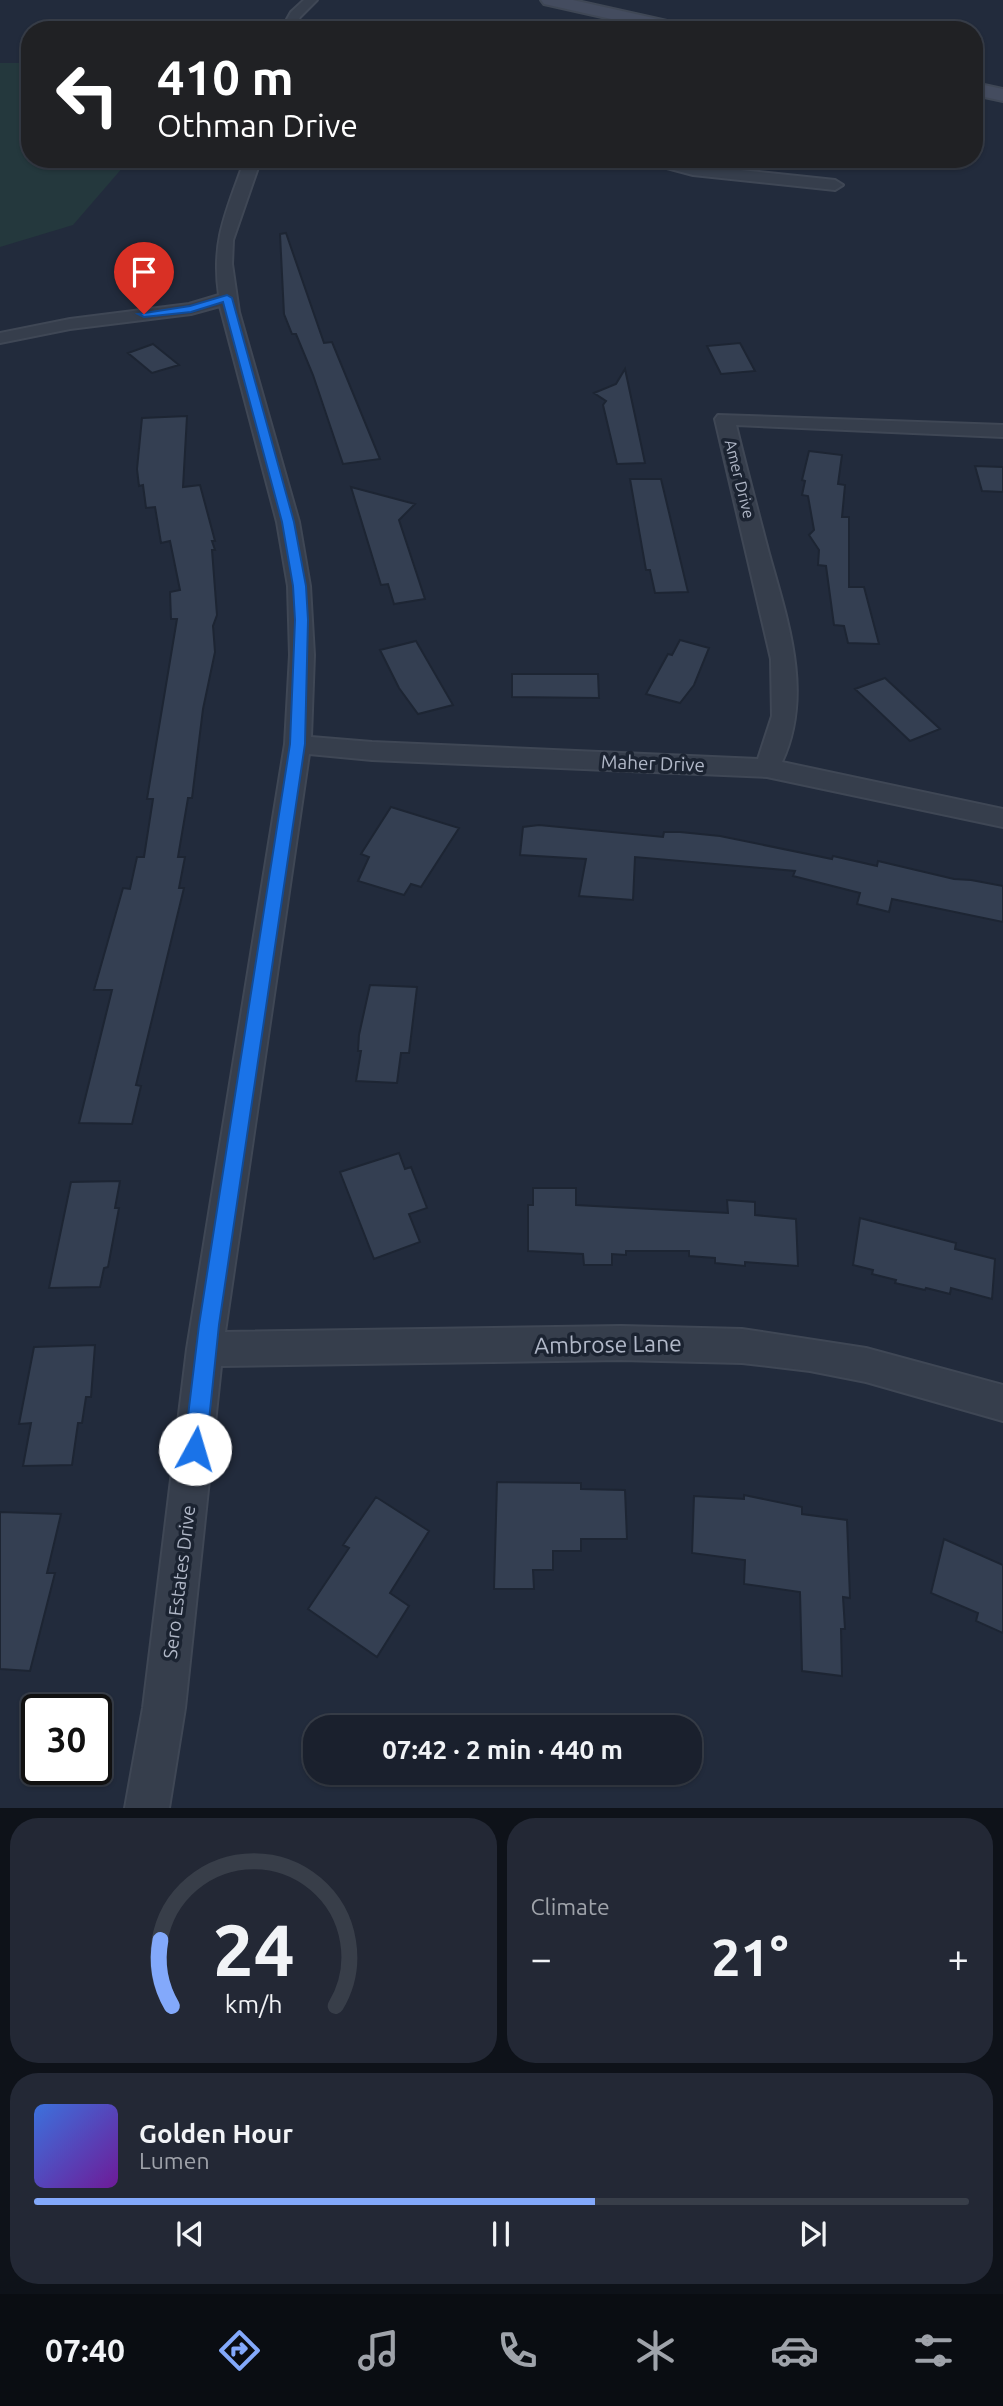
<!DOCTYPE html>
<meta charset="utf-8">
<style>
body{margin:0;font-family:Ubuntu,sans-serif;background:#232835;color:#f1f3f6;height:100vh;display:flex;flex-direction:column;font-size:26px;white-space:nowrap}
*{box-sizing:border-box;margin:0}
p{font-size:23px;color:#9fa3aa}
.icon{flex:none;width:38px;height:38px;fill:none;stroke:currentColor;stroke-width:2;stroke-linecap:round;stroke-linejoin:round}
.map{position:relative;height:1808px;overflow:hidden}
.sheet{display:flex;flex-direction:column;gap:10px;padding:10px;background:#0e1219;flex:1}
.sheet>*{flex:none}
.hud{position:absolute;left:21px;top:21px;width:962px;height:147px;border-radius:28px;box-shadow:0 2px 5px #0004,0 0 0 2px #383e49;background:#202124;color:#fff;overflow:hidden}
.speed{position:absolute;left:21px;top:1694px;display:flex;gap:14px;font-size:35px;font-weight:700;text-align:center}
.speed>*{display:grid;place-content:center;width:91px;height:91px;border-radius:50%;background:#1a202d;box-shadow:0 2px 5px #0004,0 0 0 2px #383e49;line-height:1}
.speed .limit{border:4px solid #111;border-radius:10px;background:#fff;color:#111}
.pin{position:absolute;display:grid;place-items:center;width:60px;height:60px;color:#fff;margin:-72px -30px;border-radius:50% 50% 50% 0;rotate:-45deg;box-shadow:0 0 7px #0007}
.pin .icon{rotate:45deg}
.me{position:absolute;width:77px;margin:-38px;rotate:6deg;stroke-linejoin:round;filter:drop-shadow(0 0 5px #0008)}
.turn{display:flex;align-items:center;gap:24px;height:147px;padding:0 21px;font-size:32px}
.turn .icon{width:91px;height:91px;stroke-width:2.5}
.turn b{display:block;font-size:49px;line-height:60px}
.big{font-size:52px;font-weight:600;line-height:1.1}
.sheet .card{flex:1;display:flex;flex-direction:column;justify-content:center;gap:10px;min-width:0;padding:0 24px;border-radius:28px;background:#232835}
.sheet .dial{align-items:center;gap:0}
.dial svg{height:182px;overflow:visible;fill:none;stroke:#383e49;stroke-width:7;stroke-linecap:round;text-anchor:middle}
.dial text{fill:#f1f3f6;stroke:none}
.song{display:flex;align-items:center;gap:21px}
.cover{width:84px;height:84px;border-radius:10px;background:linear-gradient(135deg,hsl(220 70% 55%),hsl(280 70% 35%))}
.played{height:7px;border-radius:4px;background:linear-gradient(90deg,#83a9fb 60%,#383e49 60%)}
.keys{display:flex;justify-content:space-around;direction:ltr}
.heat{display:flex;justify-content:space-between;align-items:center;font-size:38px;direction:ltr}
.sheet .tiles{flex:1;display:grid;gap:10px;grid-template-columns:1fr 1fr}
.card:last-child{grid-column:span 2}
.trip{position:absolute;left:303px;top:1715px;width:399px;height:70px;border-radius:28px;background:#1a202d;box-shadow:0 2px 5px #0004,0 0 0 2px #383e49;font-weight:600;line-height:70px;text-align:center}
.menu{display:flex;height:112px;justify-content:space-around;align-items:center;background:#0a0d12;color:#9fa3aa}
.menu .icon{width:49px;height:49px}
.menu .active{color:#83a9fb}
.menu b{font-size:32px;color:#f1f3f6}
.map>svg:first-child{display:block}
.green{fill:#24383d}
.building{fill:#343f52;stroke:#1d2533;stroke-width:2}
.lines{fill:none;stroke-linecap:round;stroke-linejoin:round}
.street-casing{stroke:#3f4755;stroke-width:4}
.secondary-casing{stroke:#3f4755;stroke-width:4}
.street{fill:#363e4c;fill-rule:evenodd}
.secondary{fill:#444c5f;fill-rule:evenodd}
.route{fill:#1a73e8;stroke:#114b97;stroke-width:2}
.labels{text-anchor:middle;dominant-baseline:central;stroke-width:7;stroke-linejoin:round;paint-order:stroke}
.far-street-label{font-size:16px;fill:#b1b8c8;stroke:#1b2331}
.street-label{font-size:19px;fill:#b1b8c8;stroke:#1b2331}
.near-street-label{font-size:23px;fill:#b1b8c8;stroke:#1b2331}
</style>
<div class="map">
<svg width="1003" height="1808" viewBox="0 0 1003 1808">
<rect width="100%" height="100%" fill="#222b3c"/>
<path class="green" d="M0 63H30V159H130L73 225 0 247Z"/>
<path class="building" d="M286 233 324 343 332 342 380 459 343 464 313 375 296 334H292L284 314 280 234Z
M740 343 755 371 721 374 707 346Z
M153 344 179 365 152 373 128 353Z
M625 369 637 425 645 463 617 464 603 405 606 401 594 393 616 384Z
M187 416 183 487 200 485 215 541H212L215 550H212L217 615 213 626 215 652 203 709 192 798H188L178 857H185L179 888H184L136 1085 141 1086 132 1124 79 1123 112 990H94L123 888 130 889 137 857H144L153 799H147L177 619H171L170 592 180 590 170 541 161 543 155 507 146 508 143 485 139 486 137 469 142 418Z
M809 451 842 455 838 484 845 485 842 517H849V587H864L879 644 848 643 844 626 834 625 826 566 818 565 819 550 809 535 814 530 808 496 802 495 805 481 802 480Z
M975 466 1003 467V492L982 491Z
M630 479H661L688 592 655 593 650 570H646Z
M351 487 415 504 399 520 425 599 394 604 388 584 381 585Z
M680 640 709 648 694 685 680 703 646 694 668 654 672 655Z
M416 641 453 705 418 714 399 688 380 650Z
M512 674H598L599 698 512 697Z
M885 678 940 729 910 741 855 689Z
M391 807 459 828 421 887 411 884 404 895 358 881 369 857 361 854Z
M539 825 663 837 664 832H680L720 836 832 859 833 856 877 866 878 861 954 879 971 880 1003 886V922L892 899 889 912 857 904 860 893 793 876 795 871 635 857 633 900 579 896 586 859 520 855 523 827Z
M370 985 417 987 409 1053H401L397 1083 356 1081 361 1051H358L359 1035Z
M399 1153 405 1169 411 1167 427 1208 409 1214 420 1242 374 1259 340 1172Z
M120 1181 115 1208H119L108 1267 104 1268 100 1287 49 1288 71 1182Z
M533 1188H576V1205L728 1213 727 1200 755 1202V1215L796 1219 798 1266 745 1262V1266L715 1263V1258L689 1256V1251H626V1255L612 1254V1265H584L583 1254 528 1251V1205H533Z
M860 1218 956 1243 955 1249 995 1259 992 1299 951 1288 950 1294 926 1288 925 1290 895 1283 896 1280 872 1274 873 1270 853 1265Z
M95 1345 91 1397H86L82 1423H78L72 1465 23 1466 31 1423 19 1424 34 1347Z
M497 1482 581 1483V1489L625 1490 627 1539H581V1551H553V1570H533L534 1589H494Z
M744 1495 802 1507V1514L847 1520 850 1598 843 1597 845 1629H841L842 1676 802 1671 800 1592 744 1584 745 1560 692 1553 694 1496 744 1499Z
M376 1497 429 1531 390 1593 409 1606 377 1657 308 1609 349 1548 343 1545Z
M0 1512 61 1514 47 1573H55L30 1671 0 1669Z
M944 1539 1003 1565V1633L976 1621 978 1613 931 1593Z"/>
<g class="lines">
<g class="street-casing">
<path id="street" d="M304 0H317L300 17 294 30H281L291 12Z
M640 17 646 21 635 30H619Z
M245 159H261L233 240 232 264 239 312 299 522 310 586 314 655 311 737 372 742 758 759 772 716 771 659 715 419 718 415 1003 425V437L736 425C746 467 757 508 768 550 787 619 814 693 782 762L1003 809V827L767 777 372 760 309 754 225 1332 621 1326 742 1329 866 1348 1003 1385V1421L866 1382 810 1371 742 1363 621 1360 221 1366 185 1708 169 1808H125L143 1708 187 1349 285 744 290 655 288 586 277 522 220 306 191 314 70 329 0 343V333L70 319 189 304 219 295C211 240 227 210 245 159Z
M633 159H663L693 165 835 180 843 185 835 190 693 175Z"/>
</g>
<g class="secondary-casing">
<path id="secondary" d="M541 0H573L685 25 694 30H660L544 4Z
M975 83 1003 89V101L975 95Z"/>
</g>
<use href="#street" class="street"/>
<use href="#secondary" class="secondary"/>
</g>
<path class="route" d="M227 295 232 298 294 522 306 586 308 620 305 744 219 1325 206 1449 202 1456 195 1459 187 1456 184 1449 199 1325 290 744 295 620 293 586 282 522 223 302 191 312 144 317 138 314 190 306Z"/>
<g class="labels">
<g class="far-street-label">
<text transform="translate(740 479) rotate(76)">Amer Drive</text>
</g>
<g class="street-label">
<text transform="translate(653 763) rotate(2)">Maher Drive</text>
<text transform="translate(179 1582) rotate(-83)">Sero Estates Drive</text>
</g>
<g class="near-street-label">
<text transform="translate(608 1344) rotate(-1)">Ambrose Lane</text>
</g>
</g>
</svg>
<div class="speed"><div class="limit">30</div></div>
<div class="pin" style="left:144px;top:314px;background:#d93025"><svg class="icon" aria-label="arrive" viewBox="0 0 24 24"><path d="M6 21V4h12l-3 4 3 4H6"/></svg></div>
<svg class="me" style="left:195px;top:1449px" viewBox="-20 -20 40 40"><circle r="19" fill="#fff"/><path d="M0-13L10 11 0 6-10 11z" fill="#1a73e8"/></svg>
<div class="trip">07:42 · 2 min · 440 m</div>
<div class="hud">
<div class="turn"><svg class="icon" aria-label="left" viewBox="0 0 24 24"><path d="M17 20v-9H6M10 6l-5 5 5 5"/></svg><div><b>410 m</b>Othman Drive</div></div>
</div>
</div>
<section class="sheet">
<div class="tiles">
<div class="card dial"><svg viewBox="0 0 100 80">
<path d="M14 69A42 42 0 1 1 86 69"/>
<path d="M14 69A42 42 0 0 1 9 40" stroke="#83a9fb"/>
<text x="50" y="56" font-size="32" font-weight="700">24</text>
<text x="50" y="72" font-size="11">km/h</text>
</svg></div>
<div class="card"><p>Climate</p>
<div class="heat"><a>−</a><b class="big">21°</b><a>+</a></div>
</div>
<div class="card">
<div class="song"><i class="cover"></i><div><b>Golden Hour</b><p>Lumen</p></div></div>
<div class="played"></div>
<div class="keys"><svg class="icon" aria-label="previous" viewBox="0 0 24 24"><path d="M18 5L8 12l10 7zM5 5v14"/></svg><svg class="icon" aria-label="pause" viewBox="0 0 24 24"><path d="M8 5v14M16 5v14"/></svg><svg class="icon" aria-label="next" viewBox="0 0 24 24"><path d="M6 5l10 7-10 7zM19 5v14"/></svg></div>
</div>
</div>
</section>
<nav class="menu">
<b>07:40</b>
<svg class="icon active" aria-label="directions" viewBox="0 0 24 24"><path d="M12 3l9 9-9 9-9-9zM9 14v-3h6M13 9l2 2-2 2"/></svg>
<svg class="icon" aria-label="music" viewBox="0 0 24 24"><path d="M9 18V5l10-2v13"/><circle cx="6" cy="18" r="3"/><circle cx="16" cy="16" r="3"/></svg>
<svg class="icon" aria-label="phone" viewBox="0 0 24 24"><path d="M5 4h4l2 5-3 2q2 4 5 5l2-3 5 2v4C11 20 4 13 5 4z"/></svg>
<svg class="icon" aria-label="climate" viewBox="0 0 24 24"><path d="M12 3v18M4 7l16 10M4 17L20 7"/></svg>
<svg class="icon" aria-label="car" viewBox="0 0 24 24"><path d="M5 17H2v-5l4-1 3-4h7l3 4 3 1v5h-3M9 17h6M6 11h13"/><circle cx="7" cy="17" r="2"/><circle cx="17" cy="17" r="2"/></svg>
<svg class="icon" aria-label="filters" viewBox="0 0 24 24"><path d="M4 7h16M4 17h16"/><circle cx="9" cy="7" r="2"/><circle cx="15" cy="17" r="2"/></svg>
</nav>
